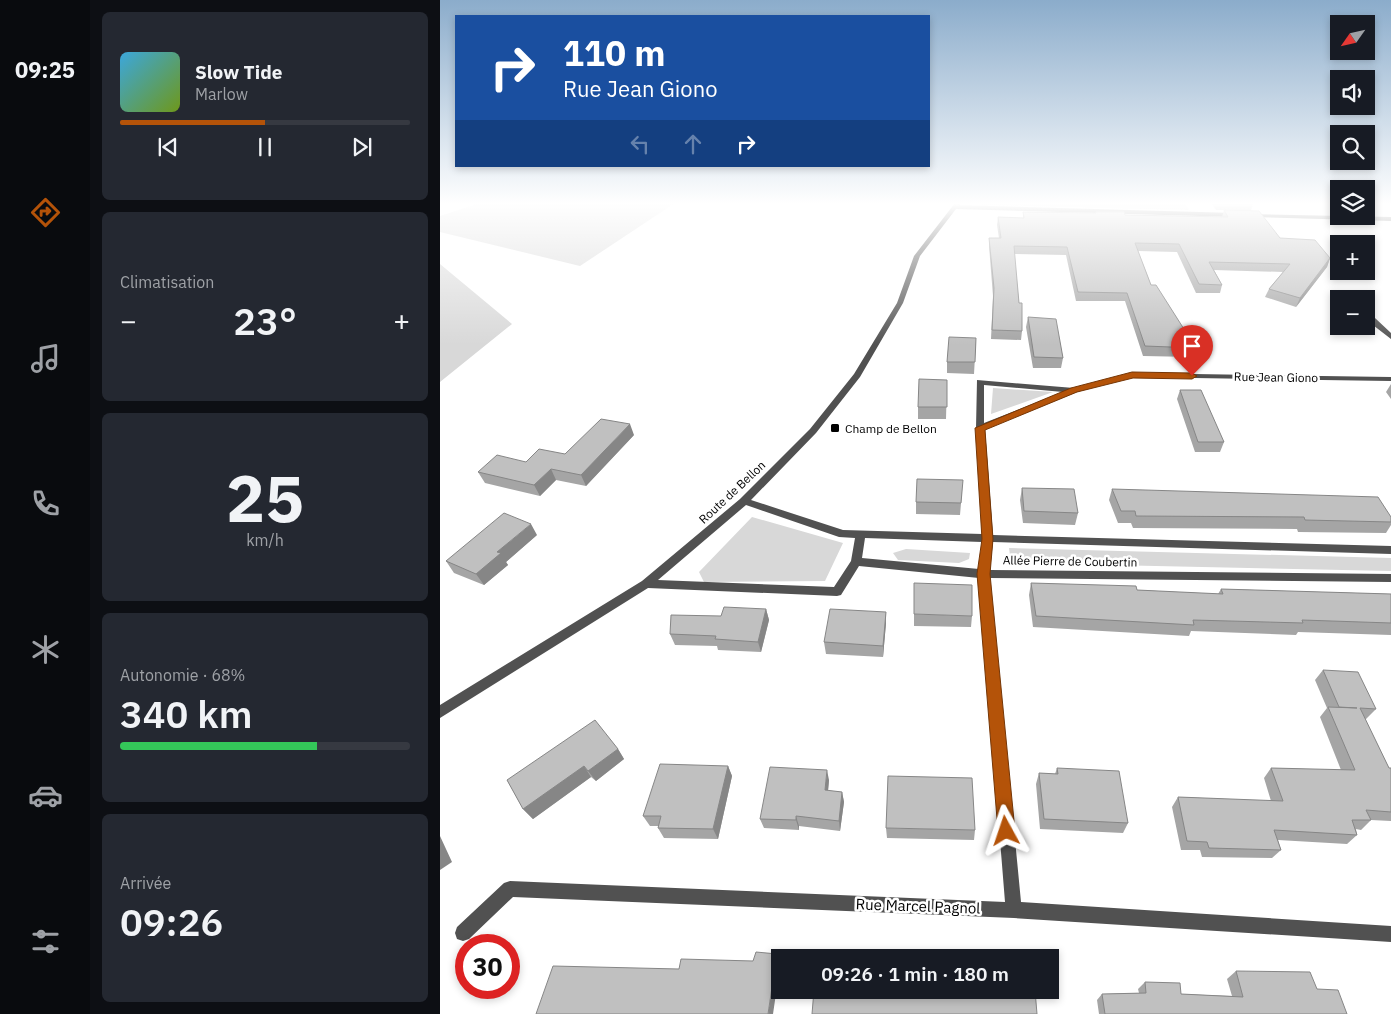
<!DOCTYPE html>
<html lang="fr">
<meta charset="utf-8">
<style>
body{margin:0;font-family:"IBM Plex Sans",sans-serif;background:#242831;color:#f1f3f6;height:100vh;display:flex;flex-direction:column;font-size:19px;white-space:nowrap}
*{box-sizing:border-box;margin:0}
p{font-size:16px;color:#9ea1a6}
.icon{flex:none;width:28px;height:28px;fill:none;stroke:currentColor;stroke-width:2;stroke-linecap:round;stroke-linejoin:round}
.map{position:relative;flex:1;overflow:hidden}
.sheet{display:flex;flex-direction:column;gap:12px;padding:12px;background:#0d0f14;width:350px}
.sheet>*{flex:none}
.guide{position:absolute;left:15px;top:15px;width:475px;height:152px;border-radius:0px;box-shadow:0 2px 8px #0003;background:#1a4fa0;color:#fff;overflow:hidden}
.needle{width:32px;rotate:236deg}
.controls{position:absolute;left:890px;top:15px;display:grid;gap:10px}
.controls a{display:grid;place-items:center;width:45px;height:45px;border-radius:0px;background:#171b24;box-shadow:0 2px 8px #0003;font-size:25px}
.speed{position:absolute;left:15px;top:934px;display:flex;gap:10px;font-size:25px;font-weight:700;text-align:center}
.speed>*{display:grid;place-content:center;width:65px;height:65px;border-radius:50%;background:#171b24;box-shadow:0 2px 8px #0003;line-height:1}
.speed .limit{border:8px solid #d22;background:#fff;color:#111}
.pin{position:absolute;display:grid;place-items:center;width:42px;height:42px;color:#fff;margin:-51px -21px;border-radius:50% 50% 50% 0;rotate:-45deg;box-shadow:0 0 5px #0007}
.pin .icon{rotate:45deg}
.me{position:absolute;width:55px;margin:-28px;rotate:355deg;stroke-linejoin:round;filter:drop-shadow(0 0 4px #0008)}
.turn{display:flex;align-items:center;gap:18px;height:105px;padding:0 25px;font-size:22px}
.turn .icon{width:65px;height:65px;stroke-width:2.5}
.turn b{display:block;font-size:35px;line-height:42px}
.lanes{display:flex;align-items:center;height:48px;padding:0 25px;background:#0003;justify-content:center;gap:25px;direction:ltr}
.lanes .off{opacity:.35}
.big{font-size:38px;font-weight:600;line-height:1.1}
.sheet .widget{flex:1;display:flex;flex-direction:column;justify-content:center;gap:8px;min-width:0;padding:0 18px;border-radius:8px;background:#242831}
.sheet .dial{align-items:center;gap:0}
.dial b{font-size:65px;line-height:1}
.song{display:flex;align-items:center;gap:15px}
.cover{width:60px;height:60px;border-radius:8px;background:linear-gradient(135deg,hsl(200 70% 55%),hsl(80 70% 35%))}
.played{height:5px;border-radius:2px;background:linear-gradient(90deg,#b45309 50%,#363941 50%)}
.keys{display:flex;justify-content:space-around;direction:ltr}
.heat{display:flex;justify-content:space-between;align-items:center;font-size:28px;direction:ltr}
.charge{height:8px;border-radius:4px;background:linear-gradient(90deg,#34c759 68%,#363941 0)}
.trip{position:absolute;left:331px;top:949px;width:288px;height:50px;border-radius:0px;background:#171b24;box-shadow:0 2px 8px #0003;font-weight:600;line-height:50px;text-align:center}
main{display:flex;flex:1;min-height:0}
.menu{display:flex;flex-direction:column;width:90px;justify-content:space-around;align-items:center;background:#090b0e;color:#9ea1a6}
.menu .icon{width:35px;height:35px}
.menu .current{color:#b45309}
.menu b{font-size:22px;color:#f1f3f6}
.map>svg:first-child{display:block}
.green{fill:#d8d8d8}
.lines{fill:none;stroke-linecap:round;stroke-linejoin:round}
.street{fill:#515151;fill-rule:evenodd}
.wall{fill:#a5a5a5}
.shaded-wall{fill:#868686}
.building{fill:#c0c0c0;stroke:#868686}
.route{fill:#b45309;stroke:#753606}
.poi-dot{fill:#000;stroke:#fff;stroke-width:2}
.labels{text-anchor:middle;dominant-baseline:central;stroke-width:5;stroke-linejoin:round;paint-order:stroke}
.street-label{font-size:12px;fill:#000;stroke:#fff}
.poi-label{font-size:12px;fill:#000;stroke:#fff;text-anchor:start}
.near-street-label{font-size:15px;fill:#000;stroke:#fff}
</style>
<main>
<nav class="menu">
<b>09:25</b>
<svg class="icon current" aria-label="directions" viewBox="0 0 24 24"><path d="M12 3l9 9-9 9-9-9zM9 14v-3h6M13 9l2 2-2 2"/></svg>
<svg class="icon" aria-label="music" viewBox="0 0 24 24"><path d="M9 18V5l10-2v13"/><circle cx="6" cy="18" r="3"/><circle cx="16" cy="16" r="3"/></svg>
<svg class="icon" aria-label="phone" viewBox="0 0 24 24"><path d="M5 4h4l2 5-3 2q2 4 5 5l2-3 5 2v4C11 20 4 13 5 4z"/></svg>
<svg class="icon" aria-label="climate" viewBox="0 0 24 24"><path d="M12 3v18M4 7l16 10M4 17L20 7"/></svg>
<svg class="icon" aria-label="car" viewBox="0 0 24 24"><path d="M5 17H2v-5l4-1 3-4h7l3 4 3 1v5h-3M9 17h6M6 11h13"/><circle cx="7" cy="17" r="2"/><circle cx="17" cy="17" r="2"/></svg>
<svg class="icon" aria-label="filters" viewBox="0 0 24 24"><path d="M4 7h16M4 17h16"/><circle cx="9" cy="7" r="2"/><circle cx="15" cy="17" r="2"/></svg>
</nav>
<section class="sheet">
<div class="widget">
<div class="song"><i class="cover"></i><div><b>Slow Tide</b><p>Marlow</p></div></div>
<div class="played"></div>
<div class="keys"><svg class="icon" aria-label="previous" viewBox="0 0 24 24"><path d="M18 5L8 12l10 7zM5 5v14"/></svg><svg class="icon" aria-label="pause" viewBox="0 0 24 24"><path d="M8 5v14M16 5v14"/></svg><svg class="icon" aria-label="next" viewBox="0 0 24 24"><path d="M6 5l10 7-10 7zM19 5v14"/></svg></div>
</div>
<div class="widget"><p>Climatisation</p>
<div class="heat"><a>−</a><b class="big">23°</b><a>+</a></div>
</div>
<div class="widget dial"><b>25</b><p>km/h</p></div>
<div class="widget"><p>Autonomie · 68%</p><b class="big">340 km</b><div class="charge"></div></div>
<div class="widget"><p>Arrivée</p><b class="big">09:26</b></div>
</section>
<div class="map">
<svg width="951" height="1014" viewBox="0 0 951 1014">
<rect width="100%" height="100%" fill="#fff"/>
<path class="green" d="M40 203H235L140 266 0 232V216Z
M537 203H745L749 210 541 205Z
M0 264 72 324 0 382Z
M553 388 613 392 551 414Z
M312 517 403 543 385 581 264 582 259 572Z
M569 548 951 558V571L571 563Z
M466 549 530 553 529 559 519 563 458 560 453 553Z"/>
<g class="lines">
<path class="street" d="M515 203H521L519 205 795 213 798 215 795 217 516 209 480 256 463 303 420 377 376 433 311 500 403 530 542 534 536 428 537 380 634 388 692 373 951 377V381L692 377 637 392 545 429 553 535 951 546V554L553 542 550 570 951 574V582L550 578 581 902 951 926V942L574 918 73 897 29 939 23 941 17 939 15 933 17 927 64 883 70 881 565 902 539 578 419 566 401 595 397 596 208 588 0 718V705L202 581 300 499 370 429 414 374 457 303 474 256ZM544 385 623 392 544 423ZM306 505 399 537 415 538 411 561 394 587 218 580ZM425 538 542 542 539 569 422 558Z
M808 214 951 217V221L810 217 808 216Z
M929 318H935L951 333V339L929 322Z"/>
</g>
<path class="wall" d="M771 203H813L811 211 840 238 890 258 887 267 856 307 825 297 829 289 843 272 774 270 782 285 780 293H756L737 252 698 251 711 285 756 348 753 357 703 356 685 301H636L626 255 574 254 582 331 581 340 551 339 553 296 549 246V238H559L557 225 558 217 583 218V212L655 213 656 212 685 215 782 217 784 210H776Z
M588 317 623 358 621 368H593L586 327Z
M536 338 534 374 507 373V362Z
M507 380 506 419H478V407Z
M951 384V399L946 392Z
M740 390 784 442 780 452H755L737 399Z
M194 435 146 486 116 480 100 496 45 483 38 472 125 454Z
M582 488 638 513 635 525 583 523 580 500Z
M672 489 951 517V525L946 533 858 532 857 529 693 528 691 523H678L669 500Z
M522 492 520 515 476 514V502Z
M97 535 66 562 68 565 44 585 14 573 6 561Z
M591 583 697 590 778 594 781 589 951 594V635L858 632 856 635 751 631 749 636 593 627 589 595Z
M326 609 329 620 321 652 278 650 277 646 235 645 230 634 281 616Z
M446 612V623L443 657 386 654 384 642Z
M474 614 532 616 531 627 474 626Z
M883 670 936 709 926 719H925L949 768H951V821L931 820 921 830 916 829 917 835 907 844 838 840 841 850 832 858 762 857 760 850H741L732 807 738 797 831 801 824 778 831 768 901 770 880 717 887 708 875 680Z
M178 749 184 759 156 781 151 777 93 819 83 809 67 780Z
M288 766 292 776 278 839 224 838 218 828 219 826H210L203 816Z
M617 768 688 823 683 833 600 829 596 784 599 773 615 774Z
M389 780 388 791 402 792 404 802 400 831 359 826V830L324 828 320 819Z
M446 828 535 830 534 840 447 838Z
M796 971 877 989 907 1014H659L657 1000 662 994 699 993 698 989 705 982 741 994 792 996 787 979Z"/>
<path class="shaded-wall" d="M890 258 887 267 856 307 860 298Z
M190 424 194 435 146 486 141 475Z
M111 469 116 480 100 496 94 485Z
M91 524 97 535 66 562 68 565 44 585 36 574 57 552Z
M326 609 329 620 321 652 318 642Z
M446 612V623L443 657V646Z
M178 749 184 759 156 781 148 771Z
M144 766 151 777 93 819 83 809Z
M288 766 292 776 278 839 273 829Z
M387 770 389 780 387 801 385 790Z
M402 792 404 802 400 831 399 821Z
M356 816 359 826V830L356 820Z
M0 836 12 862 0 870Z
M337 954 340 960V966L333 1014H328Z"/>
<path class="building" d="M784 210 819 211 840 238 875 240 890 258 860 298 829 289 850 264 769 262 782 285 759 284 739 244 695 243 711 285H716L756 348 705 346 687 293 638 292 627 247 574 246 579 303H582V331L552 330 554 288 549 238H561L558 217 584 218 583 212 656 213V212H684L685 215 788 217Z
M588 317 616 319 623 358 594 357Z
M509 337 536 338 535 362H507Z
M479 379 507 380V407H478Z
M740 390H761L784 442H758Z
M161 419 190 424 141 475 111 469 94 485 38 472 57 455 86 462 99 449 125 454Z
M477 479 523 480 521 503 476 502Z
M582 488 634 489 638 513 584 511Z
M672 489 938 497 951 517V522L865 520 864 517 696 516 695 511H681Z
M64 513 91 524 57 552 61 553 36 574 6 561Z
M474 583 532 585V616L474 614Z
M591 583 696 586 697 590 783 594 781 589 951 594V623L862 620 863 623 753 620 754 625 596 616Z
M284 607 326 609 318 642 275 639 276 636 230 634 231 615 281 616Z
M390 609 446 612 443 646 384 642Z
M883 670 918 672 936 709 920 708 949 768H951V812L926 810 931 820H912L917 835 834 830 841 850 769 848 767 842 747 841 738 797 843 801 831 768 915 770 888 707 917 708 899 707Z
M155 720 178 749 148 771 144 766 83 809 67 780Z
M220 764 288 766 273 829 218 828 221 816H203Z
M330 767 387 770 385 790 402 792 399 821 356 816V820L320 819Z
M617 768 679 771 688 823 604 819 599 773 618 774Z
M448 776 532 778 535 830 446 828Z
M316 952 337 954 328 1014H96L113 966 239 969 241 959 313 961Z
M796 971 870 972 877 989 898 990 907 1014H665L662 994 706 993 705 982 740 983 741 994 803 997Z
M374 990H595L597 1014H372Z"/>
<linearGradient id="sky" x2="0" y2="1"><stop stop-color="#8baccb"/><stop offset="0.59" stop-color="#fff"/><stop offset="1" stop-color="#fff" stop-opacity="0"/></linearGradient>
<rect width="951" height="345" fill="url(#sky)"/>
<path class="route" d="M692 372 752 373 757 376 752 379 693 378 637 392 545 430 553 539 550 574 575 831 572 837 566 839 561 837 558 831 537 574 542 539 535 428 631 388Z"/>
<rect class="poi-dot" x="390" y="423" width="10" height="10" rx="2.5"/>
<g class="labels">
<g class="street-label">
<text transform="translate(836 377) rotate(1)">Rue Jean Giono</text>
<text transform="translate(292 492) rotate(-43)">Route de Bellon</text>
<text transform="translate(630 561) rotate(1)">Allée Pierre de Coubertin</text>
</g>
<g class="poi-label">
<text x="405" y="428">Champ de Bellon</text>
</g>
<g class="near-street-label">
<text transform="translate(478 906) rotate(2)">Rue Marcel Pagnol</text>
</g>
</g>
</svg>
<div class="controls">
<a><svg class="needle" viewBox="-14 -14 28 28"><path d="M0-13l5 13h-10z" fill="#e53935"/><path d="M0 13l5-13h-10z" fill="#9ea1a6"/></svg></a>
<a><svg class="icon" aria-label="sound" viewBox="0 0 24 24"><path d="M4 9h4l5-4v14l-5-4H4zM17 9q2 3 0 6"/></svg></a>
<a><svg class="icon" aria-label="search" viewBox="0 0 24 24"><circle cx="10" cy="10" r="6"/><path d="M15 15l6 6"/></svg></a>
<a><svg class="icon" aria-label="layers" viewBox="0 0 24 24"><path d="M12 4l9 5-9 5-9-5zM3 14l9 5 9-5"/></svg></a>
<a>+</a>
<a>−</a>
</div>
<div class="speed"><div class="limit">30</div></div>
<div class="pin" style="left:752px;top:376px;background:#d93025"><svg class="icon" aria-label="arrive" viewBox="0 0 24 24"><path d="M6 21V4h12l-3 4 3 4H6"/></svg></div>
<svg class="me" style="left:566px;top:831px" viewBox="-20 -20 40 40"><path d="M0-17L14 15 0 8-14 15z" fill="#b45309" stroke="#fff" stroke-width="4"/></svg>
<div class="trip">09:26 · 1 min · 180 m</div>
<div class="guide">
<div class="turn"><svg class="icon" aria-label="right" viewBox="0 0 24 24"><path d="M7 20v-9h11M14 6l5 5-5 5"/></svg><div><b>110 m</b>Rue Jean Giono</div></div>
<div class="lanes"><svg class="icon off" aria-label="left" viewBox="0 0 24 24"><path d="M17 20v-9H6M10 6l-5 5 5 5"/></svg><svg class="icon off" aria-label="ahead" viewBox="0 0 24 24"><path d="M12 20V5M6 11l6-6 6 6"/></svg><svg class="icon" aria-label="right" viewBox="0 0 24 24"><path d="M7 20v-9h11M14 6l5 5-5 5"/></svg></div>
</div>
</div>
</main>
